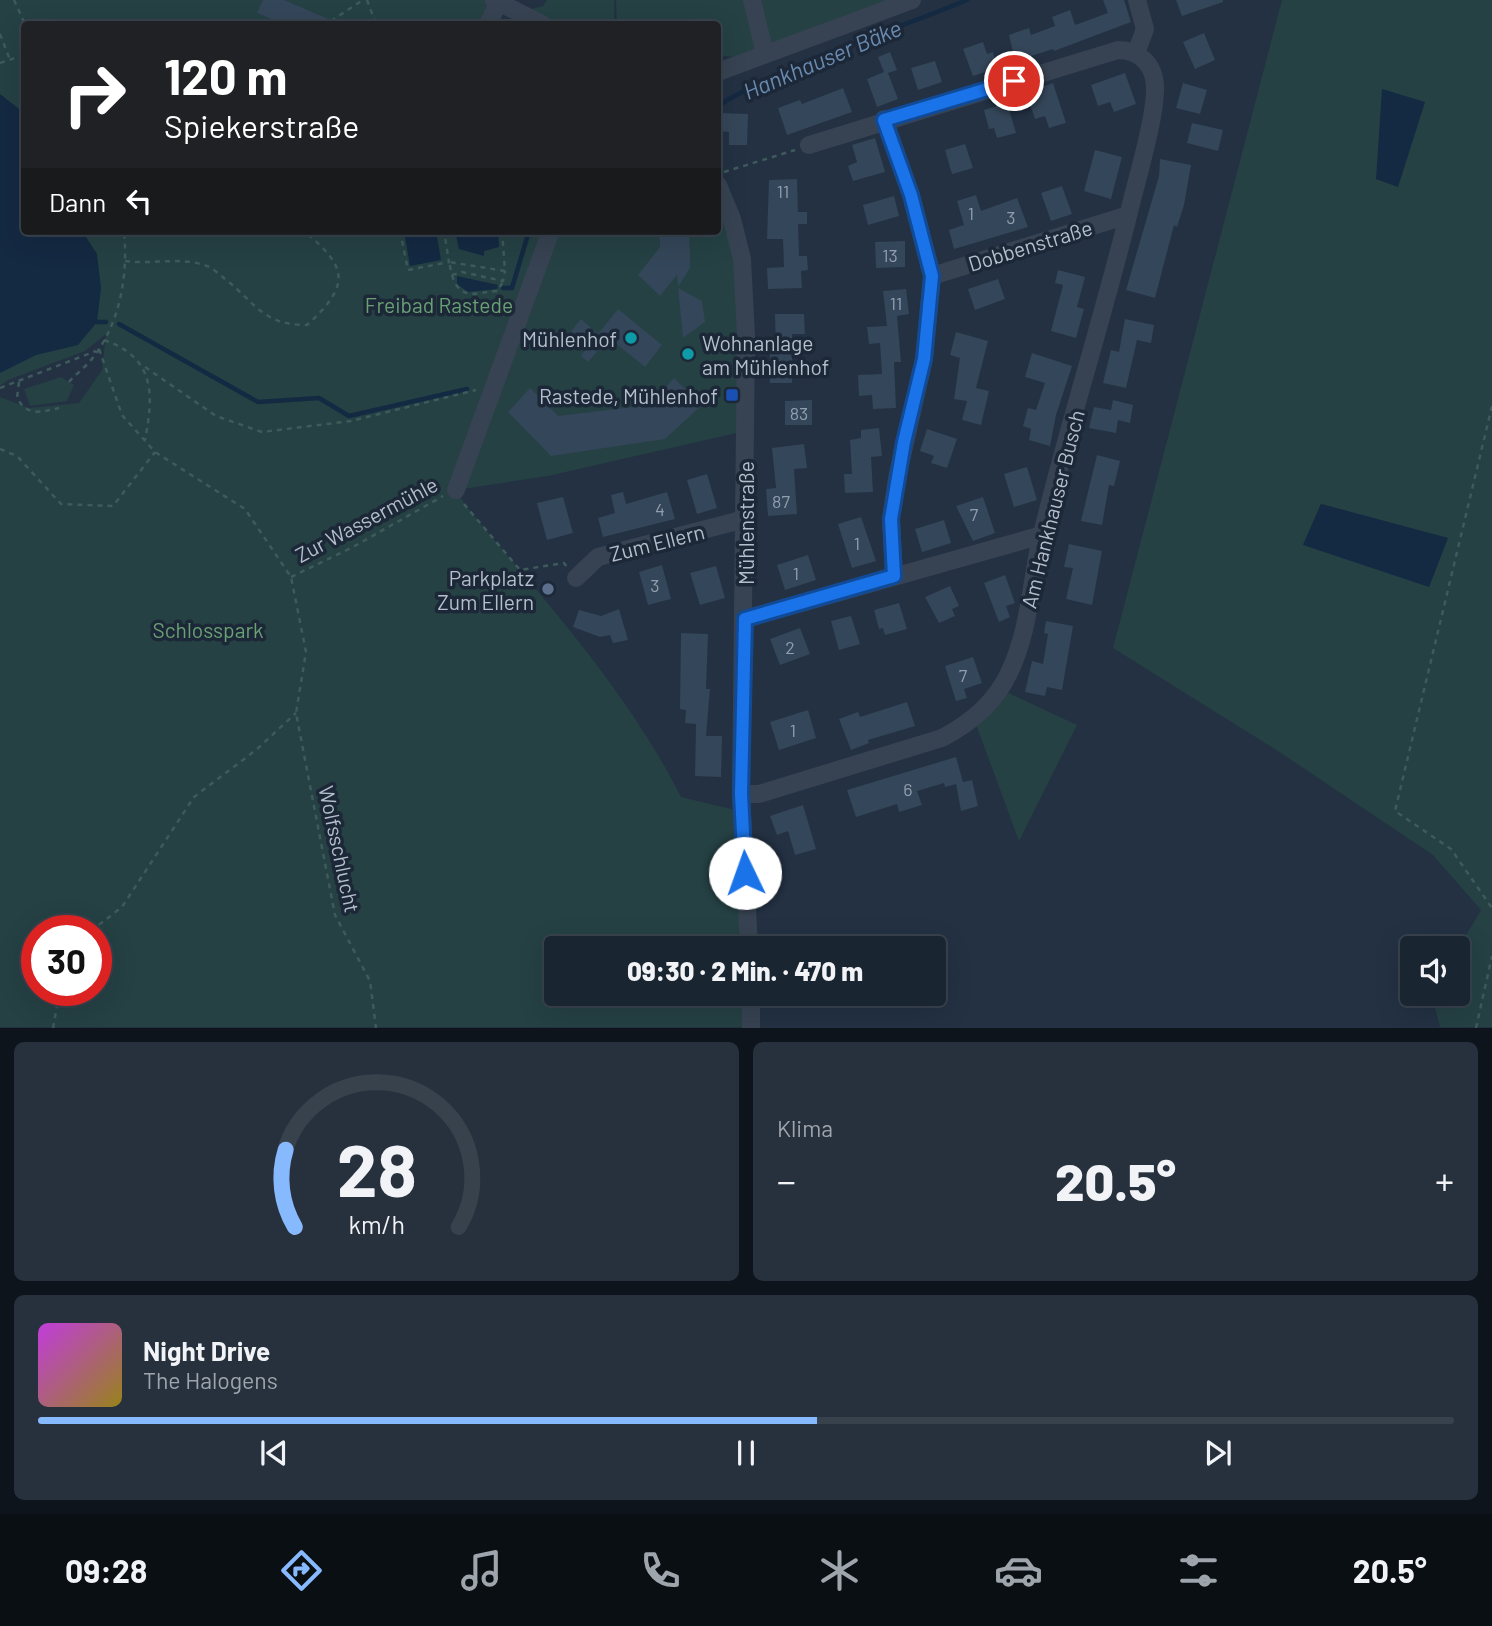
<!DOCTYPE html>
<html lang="de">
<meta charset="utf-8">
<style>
body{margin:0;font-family:Barlow,sans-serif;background:#27313e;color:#f1f3f6;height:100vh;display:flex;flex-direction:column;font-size:26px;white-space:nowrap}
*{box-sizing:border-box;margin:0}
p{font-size:23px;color:#9fa5ac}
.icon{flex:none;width:38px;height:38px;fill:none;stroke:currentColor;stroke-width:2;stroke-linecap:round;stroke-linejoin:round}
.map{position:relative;height:1028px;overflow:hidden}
.drawer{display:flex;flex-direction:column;gap:14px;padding:14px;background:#0e141c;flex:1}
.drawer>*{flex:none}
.banner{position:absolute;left:21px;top:21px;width:700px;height:214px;border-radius:7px;box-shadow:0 7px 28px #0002,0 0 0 2px #38424d;background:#202124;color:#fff;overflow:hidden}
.fabs{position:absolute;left:1400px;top:936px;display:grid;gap:14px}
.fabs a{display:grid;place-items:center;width:70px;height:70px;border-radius:7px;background:#1a2532;box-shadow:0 7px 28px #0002,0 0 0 2px #38424d;font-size:35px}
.speed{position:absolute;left:21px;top:915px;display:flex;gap:14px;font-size:35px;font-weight:700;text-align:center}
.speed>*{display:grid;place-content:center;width:91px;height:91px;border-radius:50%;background:#1a2532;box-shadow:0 7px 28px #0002,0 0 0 2px #38424d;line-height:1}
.speed .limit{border:10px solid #d22;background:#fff;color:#111}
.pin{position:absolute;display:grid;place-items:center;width:60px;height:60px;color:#fff;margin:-30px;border:4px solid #fff;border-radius:50%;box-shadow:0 2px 7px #0007}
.me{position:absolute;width:77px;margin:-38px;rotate:357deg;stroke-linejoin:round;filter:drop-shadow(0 0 5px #0008)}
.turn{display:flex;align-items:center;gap:24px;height:147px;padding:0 28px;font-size:32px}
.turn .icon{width:91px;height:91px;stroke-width:2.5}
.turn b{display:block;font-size:49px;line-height:60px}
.then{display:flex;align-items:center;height:66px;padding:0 28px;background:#0003;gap:14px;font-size:26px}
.big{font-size:52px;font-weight:800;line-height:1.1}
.drawer .tile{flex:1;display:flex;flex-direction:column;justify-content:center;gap:10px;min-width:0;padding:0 24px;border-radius:10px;background:#27313e}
.drawer .dial{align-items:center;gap:0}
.dial svg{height:182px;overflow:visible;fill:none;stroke:#38424d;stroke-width:7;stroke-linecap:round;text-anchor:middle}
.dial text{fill:#f1f3f6;stroke:none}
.song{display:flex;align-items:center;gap:21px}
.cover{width:84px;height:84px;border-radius:10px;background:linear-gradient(135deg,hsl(290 70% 55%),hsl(50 70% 35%))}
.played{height:7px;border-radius:4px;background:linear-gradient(90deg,#87b9ff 55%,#38424d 55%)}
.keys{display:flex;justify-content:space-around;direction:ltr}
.heat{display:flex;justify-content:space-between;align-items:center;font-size:38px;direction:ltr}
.drawer .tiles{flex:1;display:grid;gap:14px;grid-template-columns:1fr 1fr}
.tile:last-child{grid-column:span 2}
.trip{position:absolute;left:544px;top:936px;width:402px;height:70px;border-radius:7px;background:#1a2532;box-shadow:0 7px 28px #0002,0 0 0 2px #38424d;font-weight:800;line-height:70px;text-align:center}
.tab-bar{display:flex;height:112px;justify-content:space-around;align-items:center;background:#0a0f14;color:#9fa5ac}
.tab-bar .icon{width:49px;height:49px}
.tab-bar .selected{color:#87b9ff}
.tab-bar b{font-size:32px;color:#f1f3f6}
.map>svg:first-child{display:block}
.green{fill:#254144;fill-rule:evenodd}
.water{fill:#142942}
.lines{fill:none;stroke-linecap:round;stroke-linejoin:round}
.stream{stroke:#142942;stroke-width:4.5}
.building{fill:#344659}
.path{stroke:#3e5a5b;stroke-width:2.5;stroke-dasharray:5 5;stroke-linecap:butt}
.minor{stroke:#374352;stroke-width:18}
.route-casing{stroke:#114b97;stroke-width:18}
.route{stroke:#1a73e8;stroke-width:12}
.culture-dot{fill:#0f9aa8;stroke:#1c2837;stroke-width:2.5}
.transit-dot{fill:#1a4fb4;stroke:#1c2837;stroke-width:2.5}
.service-dot{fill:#5c6f8a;stroke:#1c2837;stroke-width:2.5}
.labels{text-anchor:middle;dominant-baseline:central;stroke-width:7;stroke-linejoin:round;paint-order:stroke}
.number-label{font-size:18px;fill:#929eae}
.street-label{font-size:21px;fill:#b4becc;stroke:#1c2837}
.park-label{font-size:21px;fill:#69a074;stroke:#1c2837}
.poi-label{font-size:21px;fill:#b4becc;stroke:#1c2837;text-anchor:end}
.water-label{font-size:23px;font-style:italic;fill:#6a8aaf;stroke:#1c2837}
</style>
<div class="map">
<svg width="1492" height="1028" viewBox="0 0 1492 1028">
<rect width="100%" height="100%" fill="#233143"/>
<path class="green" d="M0 0H489L485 24H24V231H718V185L732 219 745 431 548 476 456 490 466 506C543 599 626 688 681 797L735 810 746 948H556V994H750L751 1027H0V397L29 408 79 403 102 370 106 334 85 351 8 380 0 386ZM37 931H96V990H37Z
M547 0H614V24H548L523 11 543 6Z
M616 0H891L742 58 718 55V24H617Z
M1282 0H1492V1027H1440L1433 999 1435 994H1458V949L1481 910 1433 855 1275 749 1113 648ZM1321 504 1447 538V539L1303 545Z
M61 377 74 385 67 401 30 406 24 389Z
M1000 689 1077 725 1019 841 974 719Z"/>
<path class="water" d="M1382 89 1425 102 1398 187 1376 179Z
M0 94 23 112 24 120V231H82L97 254 101 288 97 322 78 345 36 355 0 373Z
M404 231H436L441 260 410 266Z
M455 231H498L499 247 484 251V256L459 249Z
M457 276 498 285 497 289 468 292 457 284Z
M1321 504 1448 538 1429 587 1303 545Z"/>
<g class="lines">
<path class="stream" d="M718 106C794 59 884 35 967 0
M503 288H512L529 231
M97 322H106
M119 324 258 402 319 398 349 416 467 389"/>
</g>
<path class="building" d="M263 0H284L340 24H284L257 13Z
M1103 0H1124L1131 22 1054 51 1053 49 1015 61 1009 35 1029 28 1031 35 1055 26 1052 17 1070 10 1075 25 1108 13Z
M1176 0H1223V2L1182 16Z
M1204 33 1215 60 1195 69 1183 42Z
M983 42 987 54 993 52 997 68 973 76 963 49Z
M890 52 897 70 888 73 898 99 877 107 867 79 884 72 878 57Z
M935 61 942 82 918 90 911 68Z
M1125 73 1136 104 1114 112 1110 102 1098 106 1091 85Z
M1053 83 1066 123 1049 128 1045 116 1035 119 1026 93Z
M1183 83 1207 90 1200 114 1176 108Z
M843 88 852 112 787 135 778 108 800 100 802 104Z
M1007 103 1016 133 997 138 994 128 989 129 984 110Z
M718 113 748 114 747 145H729V132L718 131Z
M1192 123 1223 130 1218 151 1187 143Z
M875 138 885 172 853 181 848 166 857 162 852 145Z
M965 144 973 168 952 174 945 150Z
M1095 150 1122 157 1111 199 1084 191Z
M1160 159 1191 165 1184 205 1177 227 1174 225 1155 298 1126 290 1159 176Z
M797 179 798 212H807V224H798L799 256H807L808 270 801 271 802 288 768 289 767 268 784 267 783 239H767L769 180Z
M1062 186 1072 214 1051 221 1041 193Z
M976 195 981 211 1017 198 1028 227 954 249 949 230 964 225 957 201Z
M894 196 899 216 868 225 863 205Z
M659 231H689L690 256V268L678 287 677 275 660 296 638 275 660 247Z
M905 241V267L876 268 875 242Z
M1058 270 1085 277 1077 307 1084 309 1076 338 1051 331 1063 285 1055 283Z
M998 279 1005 299 975 310 968 289Z
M678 288 702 301 705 322 683 338Z
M906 289 909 314 897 316 901 362H894L896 408 873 409 872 395 859 396 858 375 882 374 880 343 869 344 867 327 887 326 883 291Z
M618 309 662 345 645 367 609 338 588 362 581 356 588 346 571 331 581 319 598 334Z
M775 314H804L805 334H792V383H770V354H776Z
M1125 319 1154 325 1151 343 1137 340 1126 388 1103 383 1111 350 1119 352Z
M956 332 988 341 976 388 989 391 981 425 962 420 967 401 954 399 960 358 950 355Z
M1032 353 1072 366 1056 415 1050 446 1029 440 1031 429 1023 426 1028 408 1036 410 1045 383 1025 377Z
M674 378 702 405 665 439 551 456 508 412 530 388 558 416 649 405Z
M812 400V425H785V401Z
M1113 400 1133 405 1130 423 1118 420 1116 433 1089 428 1094 407 1111 410Z
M879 428 882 456 871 457 873 492 845 493 844 474H852L850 440 861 438V430Z
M927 429 957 439 947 468 931 463 934 456 920 451Z
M804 444 807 468 794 469 797 514 768 516 766 489 776 488 772 448Z
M1097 455 1120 461 1114 486 1109 485 1102 525 1081 521Z
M1027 467 1037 500 1014 507 1004 474Z
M707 474 717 508 697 514 687 480Z
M623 492 626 504 667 492 675 519 603 537 598 518 615 513 611 495Z
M563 497 573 533 547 540 537 503Z
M983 497 995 533 973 541 956 506Z
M861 517 876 561 852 568 838 524Z
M944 520 951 543 922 552 915 529Z
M1069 544 1102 551 1092 605 1066 599 1073 568 1064 567Z
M808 555 816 580 785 590 777 565Z
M662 565 671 599 648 605 639 572Z
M716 566 725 598 700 605 690 573Z
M1005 575 1015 603 1006 606 1010 617 999 622 984 583Z
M950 586 959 606 952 609 955 616 939 623 925 597Z
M899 603 907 629 885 635 883 628 879 629 874 610Z
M619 609 628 640 613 643 610 635 600 637 573 627 579 610 601 616Z
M851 616 860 644 839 650 831 621Z
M1046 621 1073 626 1062 690 1047 687 1045 696 1025 692 1032 661 1043 664 1048 634 1044 633Z
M800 628 810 654 780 665 770 639Z
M681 633 708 634 706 689H710L706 736H722L721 777 695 776 696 724 685 723 686 710 680 709Z
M973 657 982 683 964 689 967 698 956 701 945 666Z
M907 702 915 726 868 740 869 743 851 750 839 719 858 712 860 717Z
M808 710 816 738 779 750 770 722Z
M956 757 963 782 972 780 978 806 961 811 956 784 945 787 944 783 917 791 922 805 899 812 897 804 856 817 847 790Z
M803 805 816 849 795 855 788 831 777 835 770 816Z"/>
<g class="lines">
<path class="path" d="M14 0 25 24
M367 0 376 24
M331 21 363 0
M0 34 10 60
M0 63 24 55
M724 172 795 150
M400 231 408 270 449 262 444 231
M502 231 505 271 449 262 452 275 462 272 503 281 505 271
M125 261C152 265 181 256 207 266 213 268 220 275 225 279 256 303 262 325 307 325 351 285 348 267 304 231
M452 275C460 302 477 292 498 291L503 281
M104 340C155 358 154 393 145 440
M99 349 122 415 155 452 245 509 291 577 306 652 296 713 335 915 370 981 376 1028
M145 367 216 416 262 432 351 421 476 390
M19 382 17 398C28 417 40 412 59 408
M69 382C77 373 88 365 95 355 121 319 128 274 124 231
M0 388 96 351
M1492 406 1395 811 1451 849 1492 908
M0 449 17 456 61 504 113 506 155 452
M464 504 520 570 564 563 567 567
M291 577 353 547 443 496
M91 931 122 907 194 797 256 750 296 713
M53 1028 60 990
M1476 1028 1492 956"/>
<path class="minor" d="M494 0 542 24
M752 0 765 54
M488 24 499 2
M1136 53 1145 29 1137 0
M718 72 912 0
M884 119 911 195 932 276 924 359 897 478 891 519 894 576
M718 185 732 219 742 259 746 336 741 794 749 948
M932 276 1128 215
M456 490 549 236V231
M576 578 598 557 745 519
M745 619 1042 535
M741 794H759L942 738C971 723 995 703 1009 673 1030 630 1031 579 1042 534 1069 422 1105 312 1132 200 1139 172 1156 114 1155 86 1154 64 1139 50 1118 50L809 145
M751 994V1028"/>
</g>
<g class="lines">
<g class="route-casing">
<path id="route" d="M745 873 741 794 745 619 894 576 891 519 904 442 924 359 932 276 911 195 884 120 1014 81"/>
</g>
<use href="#route" class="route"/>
</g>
<g class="culture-dot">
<circle cx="631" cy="338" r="7"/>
<circle cx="688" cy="354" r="7"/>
</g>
<rect class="transit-dot" x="725" y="388" width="14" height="14" rx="3.5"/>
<circle class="service-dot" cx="548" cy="589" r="7"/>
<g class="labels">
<g class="number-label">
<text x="783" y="191">11</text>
<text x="971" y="213">1</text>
<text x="1011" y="217">3</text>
<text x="890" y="255">13</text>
<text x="896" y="303">11</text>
<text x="799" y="413">83</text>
<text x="781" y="501">87</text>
<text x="660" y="509">4</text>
<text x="974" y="514">7</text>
<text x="857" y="543">1</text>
<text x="796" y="573">1</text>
<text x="655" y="585">3</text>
<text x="790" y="647">2</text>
<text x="963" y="675">7</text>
<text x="793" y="730">1</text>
<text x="908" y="789">6</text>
</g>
<g class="street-label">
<text transform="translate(1030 245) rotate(-17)">Dobbenstraße</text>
<text transform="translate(1052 509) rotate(-76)">Am Hankhauser Busch</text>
<text transform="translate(366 519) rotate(-28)">Zur Wassermühle</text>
<text transform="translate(745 523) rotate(-90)">Mühlenstraße</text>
<text transform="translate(657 542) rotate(-14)">Zum Ellern</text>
<text transform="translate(340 849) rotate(78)">Wolfsschlucht</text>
</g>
<g class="park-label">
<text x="439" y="304">Freibad Rastede</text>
<text x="208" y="629">Schlosspark</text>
</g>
<g class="poi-label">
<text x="617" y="338">Mühlenhof</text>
<text x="702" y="342" text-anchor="start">Wohnanlage<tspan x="702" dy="24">am Mühlenhof</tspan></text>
<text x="718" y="395">Rastede, Mühlenhof</text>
<text x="534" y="577">Parkplatz<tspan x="534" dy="24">Zum Ellern</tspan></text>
</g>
<g class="water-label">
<text transform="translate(822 59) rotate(-23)">Hankhauser Bäke</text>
</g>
</g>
</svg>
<div class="fabs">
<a><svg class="icon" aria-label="sound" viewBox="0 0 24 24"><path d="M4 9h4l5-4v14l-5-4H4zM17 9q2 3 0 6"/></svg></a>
</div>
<div class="speed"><div class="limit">30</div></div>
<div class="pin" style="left:1014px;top:81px;background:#d93025"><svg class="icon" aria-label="arrive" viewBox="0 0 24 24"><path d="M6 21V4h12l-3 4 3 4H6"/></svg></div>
<svg class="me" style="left:745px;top:873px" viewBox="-20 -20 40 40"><circle r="19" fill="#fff"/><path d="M0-13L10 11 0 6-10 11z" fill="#1a73e8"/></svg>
<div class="trip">09:30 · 2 Min. · 470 m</div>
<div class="banner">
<div class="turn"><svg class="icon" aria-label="right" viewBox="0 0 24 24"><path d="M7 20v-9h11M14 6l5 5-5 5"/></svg><div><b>120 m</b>Spiekerstraße</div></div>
<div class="then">Dann<svg class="icon" aria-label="left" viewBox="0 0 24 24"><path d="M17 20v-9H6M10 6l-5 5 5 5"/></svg></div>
</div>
</div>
<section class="drawer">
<div class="tiles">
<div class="tile dial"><svg viewBox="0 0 100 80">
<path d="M14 69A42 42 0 1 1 86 69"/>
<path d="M14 69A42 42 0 0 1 10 35" stroke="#87b9ff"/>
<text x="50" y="56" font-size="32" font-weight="700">28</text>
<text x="50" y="72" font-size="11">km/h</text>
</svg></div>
<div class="tile"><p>Klima</p>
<div class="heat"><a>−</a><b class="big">20.5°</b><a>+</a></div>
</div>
<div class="tile">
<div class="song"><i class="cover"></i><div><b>Night Drive</b><p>The Halogens</p></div></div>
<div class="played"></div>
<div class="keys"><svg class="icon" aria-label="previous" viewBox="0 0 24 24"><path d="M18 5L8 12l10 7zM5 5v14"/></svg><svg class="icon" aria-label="pause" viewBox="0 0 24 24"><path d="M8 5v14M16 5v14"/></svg><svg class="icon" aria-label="next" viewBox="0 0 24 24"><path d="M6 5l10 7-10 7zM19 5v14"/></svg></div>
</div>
</div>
</section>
<nav class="tab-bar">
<b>09:28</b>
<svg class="icon selected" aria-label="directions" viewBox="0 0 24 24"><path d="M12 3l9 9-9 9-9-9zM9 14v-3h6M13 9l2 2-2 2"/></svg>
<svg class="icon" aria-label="music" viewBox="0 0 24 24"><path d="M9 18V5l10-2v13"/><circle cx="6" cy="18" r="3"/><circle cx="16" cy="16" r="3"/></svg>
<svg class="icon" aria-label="phone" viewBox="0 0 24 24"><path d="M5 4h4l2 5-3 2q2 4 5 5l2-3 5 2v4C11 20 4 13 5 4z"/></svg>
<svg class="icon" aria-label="climate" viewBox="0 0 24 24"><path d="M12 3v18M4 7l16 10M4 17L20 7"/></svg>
<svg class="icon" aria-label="car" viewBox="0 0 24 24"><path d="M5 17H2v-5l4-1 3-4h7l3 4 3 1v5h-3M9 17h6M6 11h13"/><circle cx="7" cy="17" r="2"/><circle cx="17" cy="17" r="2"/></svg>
<svg class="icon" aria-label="filters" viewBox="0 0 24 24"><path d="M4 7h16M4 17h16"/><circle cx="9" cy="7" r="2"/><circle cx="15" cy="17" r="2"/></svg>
<b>20.5°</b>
</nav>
